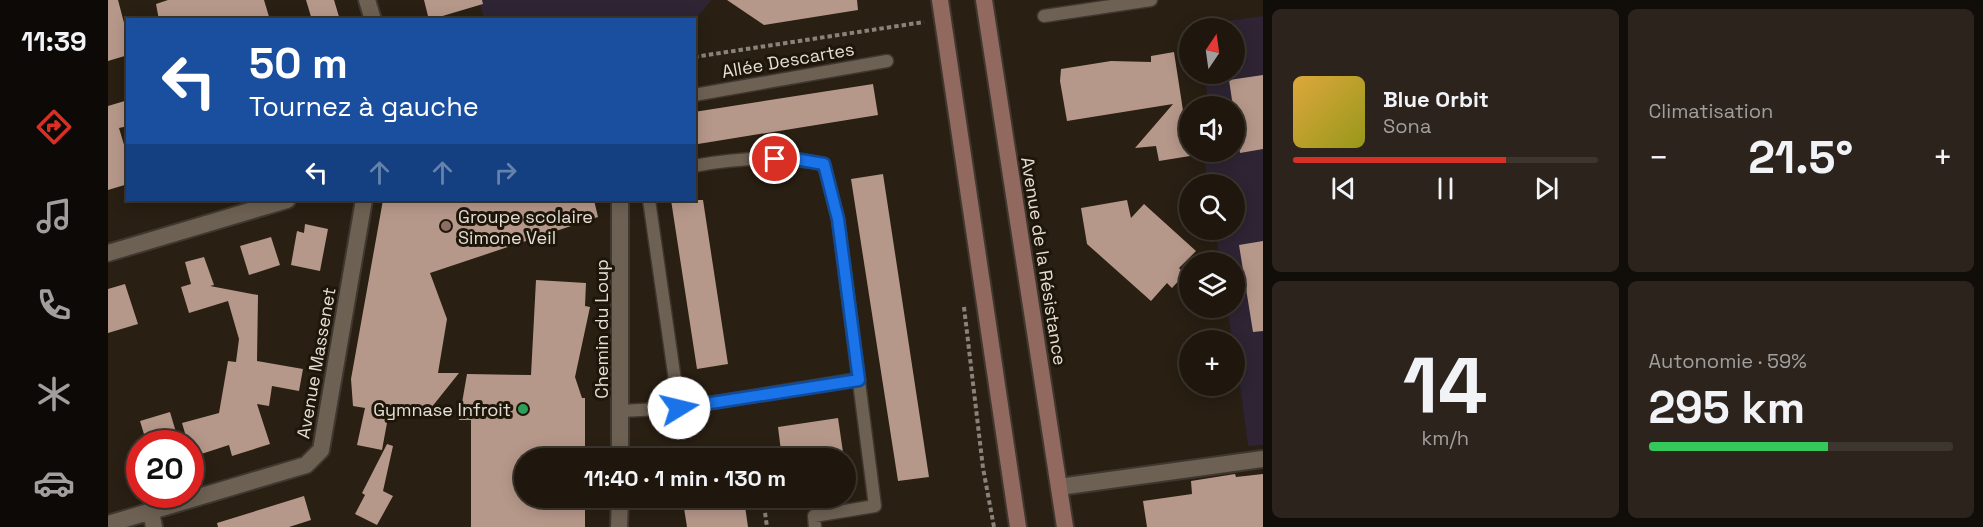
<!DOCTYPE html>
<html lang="fr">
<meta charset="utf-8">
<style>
body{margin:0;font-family:"Space Grotesk",sans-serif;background:#2c241c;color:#f1f3f6;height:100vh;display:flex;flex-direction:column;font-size:22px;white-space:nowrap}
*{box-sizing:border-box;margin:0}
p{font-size:20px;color:#a19f9e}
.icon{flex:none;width:33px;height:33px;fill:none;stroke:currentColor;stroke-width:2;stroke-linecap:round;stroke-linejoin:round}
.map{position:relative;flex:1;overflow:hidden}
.panel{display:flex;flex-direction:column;gap:9px;padding:9px;background:#110d08;width:720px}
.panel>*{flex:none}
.guide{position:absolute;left:18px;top:18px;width:570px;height:183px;border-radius:0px;box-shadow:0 3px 15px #0003,0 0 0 2px #3c362e;background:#1a4fa0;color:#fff;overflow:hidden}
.needle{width:39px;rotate:13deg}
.tools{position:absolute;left:1071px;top:18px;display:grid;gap:12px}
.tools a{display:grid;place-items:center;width:66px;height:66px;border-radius:50%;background:#1f170e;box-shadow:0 3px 15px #0003,0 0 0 2px #3c362e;font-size:30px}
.speed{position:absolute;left:18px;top:430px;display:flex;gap:12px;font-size:30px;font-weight:700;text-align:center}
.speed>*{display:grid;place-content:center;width:78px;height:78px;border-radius:50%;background:#1f170e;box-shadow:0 3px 15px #0003,0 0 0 2px #3c362e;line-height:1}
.speed .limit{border:9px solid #d22;background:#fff;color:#111}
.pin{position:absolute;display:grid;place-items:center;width:51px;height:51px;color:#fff;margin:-26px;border:3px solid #fff;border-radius:50%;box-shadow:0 2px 6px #0007}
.me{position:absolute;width:66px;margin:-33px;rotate:81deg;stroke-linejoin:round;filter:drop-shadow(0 0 4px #0008)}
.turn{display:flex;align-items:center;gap:21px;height:126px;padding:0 24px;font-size:27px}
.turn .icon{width:78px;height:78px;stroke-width:2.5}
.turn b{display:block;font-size:42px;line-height:51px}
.lanes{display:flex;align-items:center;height:57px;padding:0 24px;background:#0003;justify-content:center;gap:30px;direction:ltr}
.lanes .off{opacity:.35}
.big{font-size:45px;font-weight:800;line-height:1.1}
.panel .card{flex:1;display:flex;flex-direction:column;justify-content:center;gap:9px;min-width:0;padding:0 21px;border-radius:9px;background:#2c241c}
.panel .dial{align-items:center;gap:0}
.dial b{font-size:78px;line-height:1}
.song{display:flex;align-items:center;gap:18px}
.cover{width:72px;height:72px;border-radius:9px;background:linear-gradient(135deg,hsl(40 70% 55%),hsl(60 70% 35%))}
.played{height:6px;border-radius:3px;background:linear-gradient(90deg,#d93025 70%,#3c362e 70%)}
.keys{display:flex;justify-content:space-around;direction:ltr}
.heat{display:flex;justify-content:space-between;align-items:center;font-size:33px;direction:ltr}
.charge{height:9px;border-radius:4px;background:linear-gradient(90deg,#34c759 59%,#3c362e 0)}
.panel .tiles{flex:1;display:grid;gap:9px;grid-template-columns:repeat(2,1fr)}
.trip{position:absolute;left:406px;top:448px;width:342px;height:60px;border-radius:30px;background:#1f170e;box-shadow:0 3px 15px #0003,0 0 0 2px #3c362e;font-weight:800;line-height:60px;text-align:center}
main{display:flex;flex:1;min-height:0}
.menu{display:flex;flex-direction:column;width:108px;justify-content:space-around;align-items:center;background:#0c0906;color:#a19f9e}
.menu .icon{width:42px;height:42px}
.menu .selected{color:#d93025}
.menu b{font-size:27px;color:#f1f3f6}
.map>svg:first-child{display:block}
.education{fill:#2e2433}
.building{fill:#b6988a}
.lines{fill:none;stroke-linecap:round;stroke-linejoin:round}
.service-casing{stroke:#403830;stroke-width:15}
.minor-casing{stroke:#403830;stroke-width:20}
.secondary-casing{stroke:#403830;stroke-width:20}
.path{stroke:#8b8379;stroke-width:4;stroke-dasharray:4.5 3;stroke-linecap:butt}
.service{stroke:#6d6153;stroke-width:12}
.minor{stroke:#6d6153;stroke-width:16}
.secondary{stroke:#92695f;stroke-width:16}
.route-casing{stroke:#114b97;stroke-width:15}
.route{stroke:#1a73e8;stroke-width:10}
.education-dot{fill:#8d6e63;stroke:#1f160a;stroke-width:2}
.leisure-dot{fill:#2e9e5b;stroke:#1f160a;stroke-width:2}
.labels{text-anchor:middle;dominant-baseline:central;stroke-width:6;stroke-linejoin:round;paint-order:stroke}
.street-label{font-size:18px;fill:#e5ded6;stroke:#1f160a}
.poi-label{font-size:18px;fill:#e5ded6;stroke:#1f160a;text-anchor:start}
</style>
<main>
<nav class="menu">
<b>11:39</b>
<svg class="icon selected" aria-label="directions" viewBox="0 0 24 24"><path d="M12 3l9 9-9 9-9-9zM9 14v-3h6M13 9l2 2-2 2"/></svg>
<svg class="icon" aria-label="music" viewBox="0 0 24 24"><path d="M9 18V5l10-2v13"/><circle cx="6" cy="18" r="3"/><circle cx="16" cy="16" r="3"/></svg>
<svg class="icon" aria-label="phone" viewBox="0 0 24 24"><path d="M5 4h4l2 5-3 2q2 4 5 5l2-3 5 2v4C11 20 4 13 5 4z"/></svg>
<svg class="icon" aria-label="climate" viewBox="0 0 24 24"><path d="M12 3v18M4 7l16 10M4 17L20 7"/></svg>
<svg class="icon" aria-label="car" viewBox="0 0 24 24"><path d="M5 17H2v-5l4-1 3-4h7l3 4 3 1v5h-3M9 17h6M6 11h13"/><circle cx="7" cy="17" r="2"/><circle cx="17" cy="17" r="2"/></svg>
</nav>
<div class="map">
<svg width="1155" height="527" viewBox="0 0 1155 527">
<rect width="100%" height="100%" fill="#291f13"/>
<path class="education" d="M371 0H604L586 20 376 19Z
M1155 16V445L1140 446 1126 340H1124L1119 308H1126V262H1112L1107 230H1126V184H1100L1095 152H1126V106H1101L1096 74H1126V28H1090L1089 25Z"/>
<path class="building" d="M0 0H10L20 38V55L0 61Z
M60 0H156L162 20H51L48 4Z
M198 0H226L232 20H204Z
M316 0H374L375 4 321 20Z
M619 0H749L750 10 656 25Z
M1066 52 1082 156 1051 161 1048 146 1027 148 1065 104 959 121 952 81 953 69 1003 61 1043 62V56Z
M1155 75V149L1132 153 1121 80Z
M765 84 770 115 590 144 586 112Z
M20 100V126L11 128 20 158V184L0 190V106Z
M775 174 821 477 790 481 743 179Z
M275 200H486L490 217 322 273 339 319 330 373H351L315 418 281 412 274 450 249 445 257 408 245 406 243 379Z
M563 200H595L620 364 589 369Z
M1019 200 1023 218 1036 204 1088 251 1071 268 1077 274 1064 288 1059 283 1043 301 979 244 973 208Z
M197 224 220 229 212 271 183 265 189 231 196 233Z
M163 237 172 265 141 275 132 246Z
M1155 241V331L1145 332 1131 245Z
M96 257 106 285 102 286 150 295 149 361 195 369 191 391 164 386 161 406 149 404 162 444 124 456 121 445 84 457 74 423 111 413 120 361 128 362 131 339 120 301 81 313 73 287 83 284 77 262Z
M428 280 478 283 477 306 482 307 467 377 474 398H477V459H417V498H477V527H363V420H351L359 374 423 375Z
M17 284 30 324 0 333V289Z
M62 412 70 439 52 444H39L32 421Z
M730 418 736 459H674L670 427Z
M279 444 285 446 275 491 285 496 269 525 247 514 257 495 254 493Z
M1127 474 1128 477 1155 474V527H1039L1035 501 1084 494 1083 481Z
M196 496 203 520 181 527H110L109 523Z
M636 499 640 527H579L576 508Z"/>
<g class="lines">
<g class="service-casing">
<path id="service" d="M936 16 1043 0
M586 95 779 61
M586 166C629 158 674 156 716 164L730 219 767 506 706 516 707 527
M541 200 571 408 751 379
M513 411 571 408"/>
</g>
<g class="minor-casing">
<path id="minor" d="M259 0 265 20
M0 253 179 200
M512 459V200
M951 487 1155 459
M43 511 46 527
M0 524 198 465 213 450 256 200
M511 527 512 498"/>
</g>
<g class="secondary-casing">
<path id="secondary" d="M832 0 910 527
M876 0 957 527"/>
</g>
<path class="path" d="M586 57 816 22
M856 307 875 468 886 527
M655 498 659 527"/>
<use href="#service" class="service"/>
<use href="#minor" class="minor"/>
<use href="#secondary" class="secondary"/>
</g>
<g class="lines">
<g class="route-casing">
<path id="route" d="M571 408 751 380 730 219 716 164 687 159H667"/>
</g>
<use href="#route" class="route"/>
</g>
<circle class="education-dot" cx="338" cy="226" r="6"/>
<circle class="leisure-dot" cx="415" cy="409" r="6"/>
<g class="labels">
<g class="street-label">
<text transform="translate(680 60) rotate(-10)">Allée Descartes</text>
<text transform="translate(936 261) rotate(81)">Avenue de la Résistance</text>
<text transform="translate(493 329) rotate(-90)">Chemin du Loup</text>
<text transform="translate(208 363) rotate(-80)">Avenue Massenet</text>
</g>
<g class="poi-label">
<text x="350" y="216">Groupe scolaire<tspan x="350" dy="21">Simone Veil</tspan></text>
<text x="403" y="409" text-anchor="end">Gymnase Infroit</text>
</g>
</g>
</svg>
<div class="tools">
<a><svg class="needle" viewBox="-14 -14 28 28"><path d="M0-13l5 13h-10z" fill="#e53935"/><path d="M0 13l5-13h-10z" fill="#a19f9e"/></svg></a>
<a><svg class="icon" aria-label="sound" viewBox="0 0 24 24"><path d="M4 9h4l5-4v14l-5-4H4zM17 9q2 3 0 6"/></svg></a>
<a><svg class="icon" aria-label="search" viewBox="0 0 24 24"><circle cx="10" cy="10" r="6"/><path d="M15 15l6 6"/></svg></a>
<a><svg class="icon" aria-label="layers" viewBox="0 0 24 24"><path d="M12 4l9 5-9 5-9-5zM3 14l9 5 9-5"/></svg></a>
<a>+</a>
</div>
<div class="speed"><div class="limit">20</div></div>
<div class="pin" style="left:667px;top:159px;background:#d93025"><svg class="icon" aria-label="arrive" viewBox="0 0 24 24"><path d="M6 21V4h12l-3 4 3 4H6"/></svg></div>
<svg class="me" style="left:571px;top:408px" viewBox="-20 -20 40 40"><circle r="19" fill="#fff"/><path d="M0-13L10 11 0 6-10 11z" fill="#1a73e8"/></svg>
<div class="trip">11:40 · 1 min · 130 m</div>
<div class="guide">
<div class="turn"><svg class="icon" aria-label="left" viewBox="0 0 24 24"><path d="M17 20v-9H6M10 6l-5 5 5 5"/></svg><div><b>50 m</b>Tournez à gauche</div></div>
<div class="lanes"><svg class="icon" aria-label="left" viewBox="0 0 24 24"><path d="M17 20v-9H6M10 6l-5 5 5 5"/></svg><svg class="icon off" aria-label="ahead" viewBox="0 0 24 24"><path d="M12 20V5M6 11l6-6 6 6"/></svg><svg class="icon off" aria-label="ahead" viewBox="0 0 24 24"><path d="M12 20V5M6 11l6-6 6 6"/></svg><svg class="icon off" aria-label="right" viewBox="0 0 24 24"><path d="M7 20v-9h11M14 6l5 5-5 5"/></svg></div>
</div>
</div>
<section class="panel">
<div class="tiles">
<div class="card">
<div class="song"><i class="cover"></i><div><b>Blue Orbit</b><p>Sona</p></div></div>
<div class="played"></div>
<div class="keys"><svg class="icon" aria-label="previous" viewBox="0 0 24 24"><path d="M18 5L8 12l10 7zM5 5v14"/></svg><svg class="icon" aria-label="pause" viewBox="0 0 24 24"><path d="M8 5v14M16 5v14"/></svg><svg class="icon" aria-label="next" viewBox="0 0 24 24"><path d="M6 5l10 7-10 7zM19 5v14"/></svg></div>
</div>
<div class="card"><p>Climatisation</p>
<div class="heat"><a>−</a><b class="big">21.5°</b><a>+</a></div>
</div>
<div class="card dial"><b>14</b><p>km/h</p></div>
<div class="card"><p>Autonomie · 59%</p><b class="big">295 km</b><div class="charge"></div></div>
</div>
</section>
</main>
